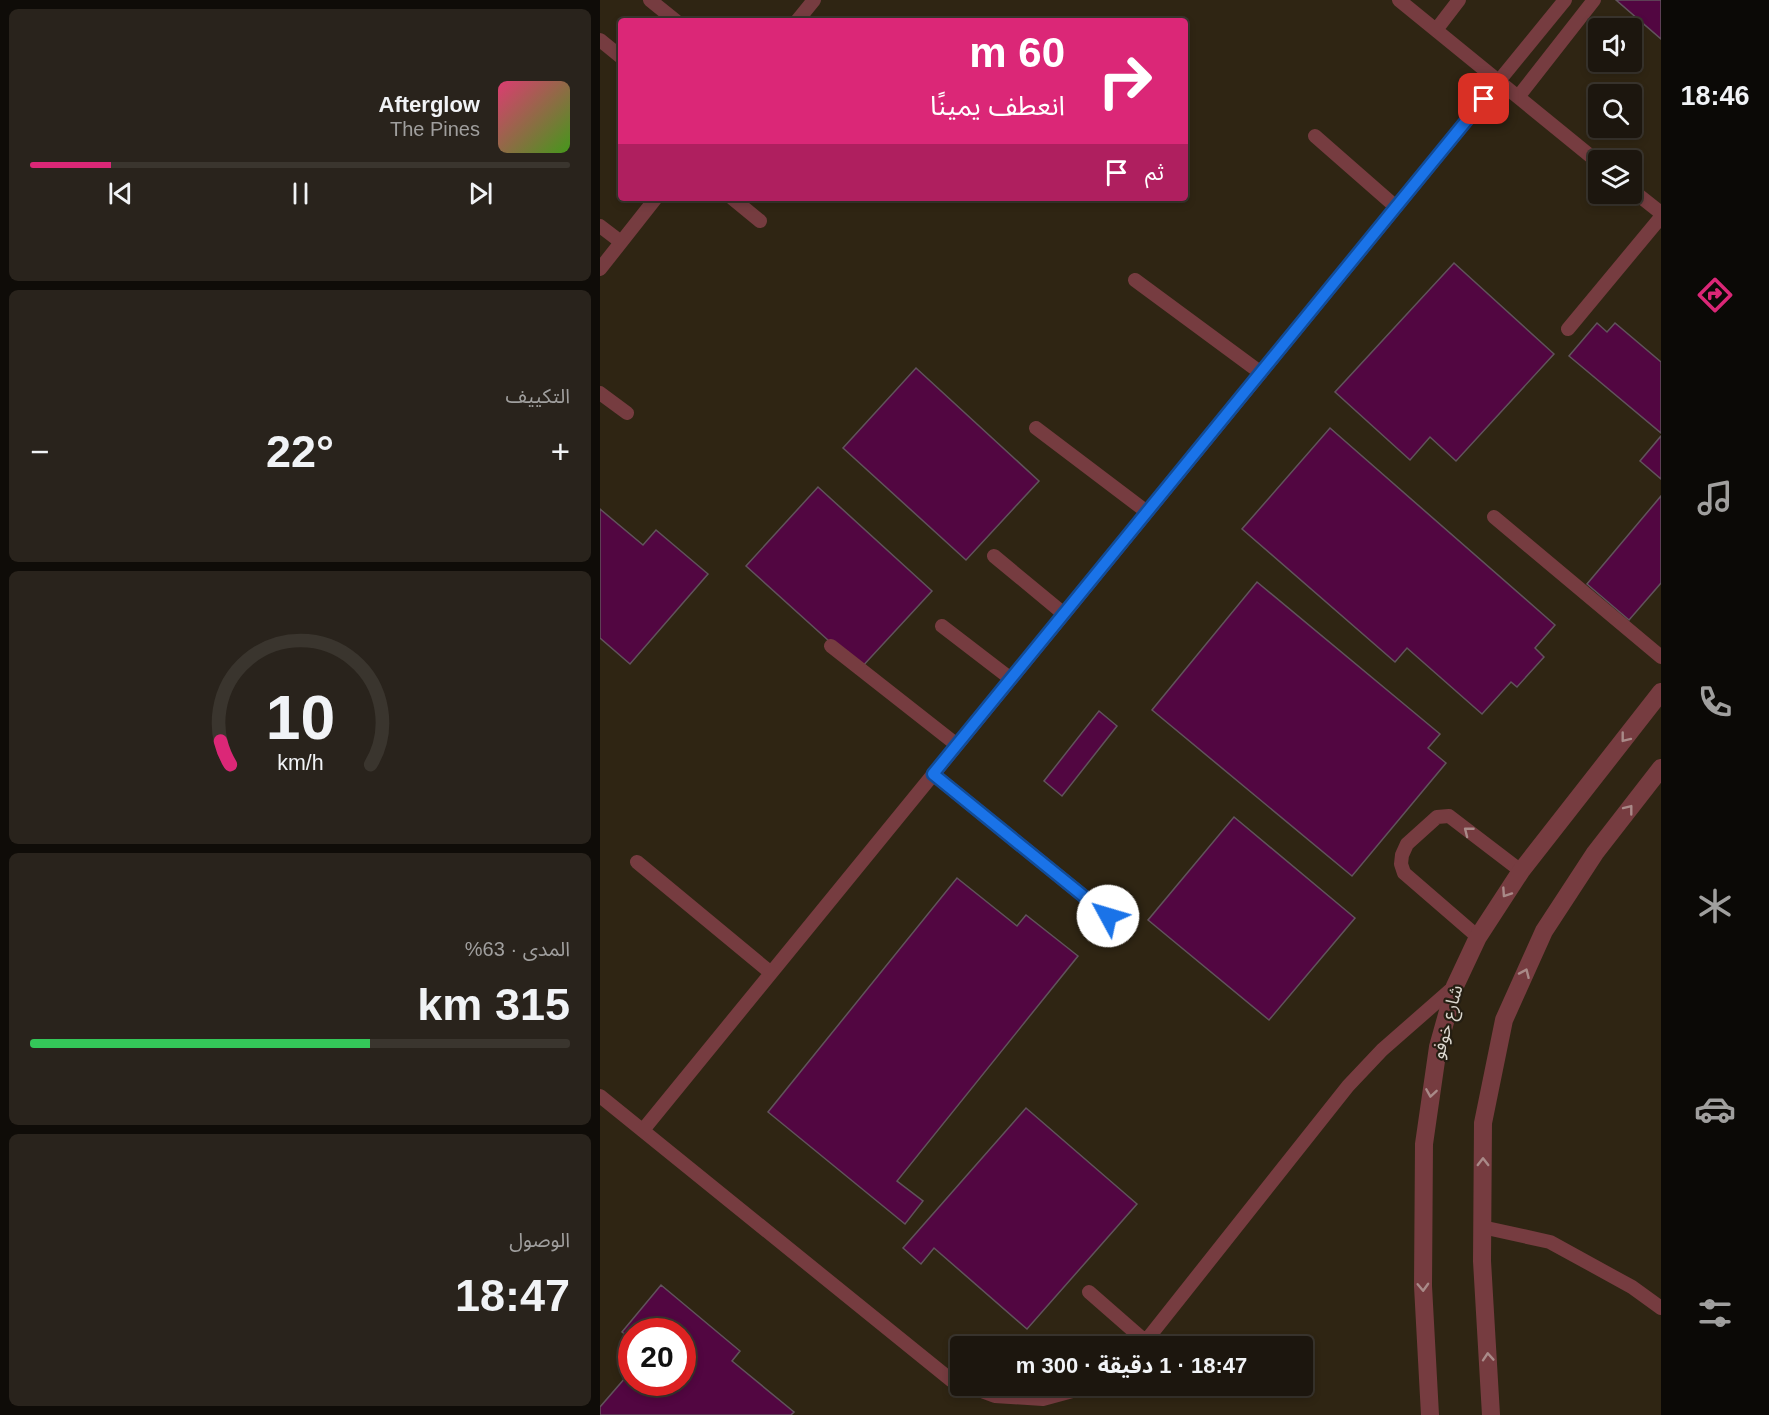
<!DOCTYPE html>
<html lang="ar">
<meta charset="utf-8">
<style>
body{margin:0;font-family:Arial,"Noto Sans Arabic",sans-serif;background:#29231c;color:#f1f3f6;direction:rtl;height:100vh;display:flex;flex-direction:column;font-size:22px;white-space:nowrap}
*{box-sizing:border-box;margin:0}
p{font-size:20px;color:#a09f9e}
.icon{flex:none;width:33px;height:33px;fill:none;stroke:currentColor;stroke-width:2;stroke-linecap:round;stroke-linejoin:round}
.map{position:relative;flex:1;overflow:hidden;direction:ltr}
.details{display:flex;flex-direction:column;gap:9px;padding:9px;background:#0f0c08;width:600px}
.details>*{flex:none}
.banner{position:absolute;left:18px;top:18px;width:570px;height:183px;border-radius:6px;box-shadow:0 3px 9px #0003,0 0 0 2px #3a352e;direction:rtl;background:#db2777;color:#fff;overflow:hidden}
.tools{position:absolute;left:988px;top:18px;display:grid;gap:12px}
.tools a{display:grid;place-items:center;width:54px;height:54px;border-radius:6px;background:#1c160e;box-shadow:0 3px 9px #0003,0 0 0 2px #3a352e;font-size:30px}
.speed{position:absolute;left:18px;top:1318px;display:flex;gap:12px;font-size:30px;font-weight:700;text-align:center}
.speed>*{display:grid;place-content:center;width:78px;height:78px;border-radius:50%;background:#1c160e;box-shadow:0 3px 9px #0003,0 0 0 2px #3a352e;line-height:1}
.speed .limit{border:9px solid #d22;background:#fff;color:#111}
.pin{position:absolute;display:grid;place-items:center;width:51px;height:51px;color:#fff;margin:-26px;border-radius:12px;box-shadow:0 3px 9px #0006}
.me{position:absolute;width:66px;margin:-33px;rotate:309deg;stroke-linejoin:round;filter:drop-shadow(0 0 4px #0008)}
.turn{display:flex;align-items:center;gap:21px;height:126px;padding:0 24px;font-size:27px}
.turn .icon{width:78px;height:78px;stroke-width:2.5}
.turn b{display:block;font-size:42px;line-height:51px}
.then{display:flex;align-items:center;height:57px;padding:0 24px;background:#0003;gap:12px;font-size:22px}
.big{font-size:45px;font-weight:700;line-height:1.1}
.details .tile{flex:1;display:flex;flex-direction:column;justify-content:center;gap:9px;min-width:0;padding:0 21px;border-radius:9px;background:#29231c}
.details .dial{align-items:center;gap:0}
.dial svg{height:156px;overflow:visible;fill:none;stroke:#3a352e;stroke-width:7;stroke-linecap:round;text-anchor:middle}
.dial text{fill:#f1f3f6;stroke:none}
.song{display:flex;align-items:center;gap:18px}
.cover{width:72px;height:72px;border-radius:9px;background:linear-gradient(135deg,hsl(340 70% 55%),hsl(100 70% 35%))}
.played{height:6px;border-radius:3px;background:linear-gradient(90deg,#db2777 15%,#3a352e 15%)}
.keys{display:flex;justify-content:space-around;direction:ltr}
.heat{display:flex;justify-content:space-between;align-items:center;font-size:33px;direction:ltr}
.charge{height:9px;border-radius:4px;background:linear-gradient(90deg,#34c759 63%,#3a352e 0)}
.trip{position:absolute;left:350px;top:1336px;width:363px;height:60px;border-radius:6px;background:#1c160e;box-shadow:0 3px 9px #0003,0 0 0 2px #3a352e;font-weight:700;line-height:60px;text-align:center;direction:rtl}
main{display:flex;flex:1;min-height:0}
.dock{display:flex;flex-direction:column;width:108px;justify-content:space-around;align-items:center;background:#0b0906;color:#a09f9e}
.dock .icon{width:42px;height:42px}
.dock .active{color:#db2777}
.dock b{font-size:27px;color:#f1f3f6}
.map>svg:first-child{display:block}
.built{fill:#2f2513;fill-rule:evenodd}
.building{fill:#520641;stroke:#61535c;stroke-width:1.5}
.lines{fill:none;stroke-linecap:round;stroke-linejoin:round}
.service{stroke:#763c40;stroke-width:14}
.tertiary{stroke:#763c40;stroke-width:18}
.oneway{stroke:#a98a88}
.route-casing{stroke:#114b97;stroke-width:15}
.route{stroke:#1a73e8;stroke-width:10}
.labels{text-anchor:middle;dominant-baseline:central;stroke-width:4.5;stroke-linejoin:round;paint-order:stroke}
.street-label{font-size:18px;fill:#dcd8d0;stroke:#251e12}
</style>
<main>
<nav class="dock">
<b>18:46</b>
<svg class="icon active" aria-label="directions" viewBox="0 0 24 24"><path d="M12 3l9 9-9 9-9-9zM9 14v-3h6M13 9l2 2-2 2"/></svg>
<svg class="icon" aria-label="music" viewBox="0 0 24 24"><path d="M9 18V5l10-2v13"/><circle cx="6" cy="18" r="3"/><circle cx="16" cy="16" r="3"/></svg>
<svg class="icon" aria-label="phone" viewBox="0 0 24 24"><path d="M5 4h4l2 5-3 2q2 4 5 5l2-3 5 2v4C11 20 4 13 5 4z"/></svg>
<svg class="icon" aria-label="climate" viewBox="0 0 24 24"><path d="M12 3v18M4 7l16 10M4 17L20 7"/></svg>
<svg class="icon" aria-label="car" viewBox="0 0 24 24"><path d="M5 17H2v-5l4-1 3-4h7l3 4 3 1v5h-3M9 17h6M6 11h13"/><circle cx="7" cy="17" r="2"/><circle cx="17" cy="17" r="2"/></svg>
<svg class="icon" aria-label="filters" viewBox="0 0 24 24"><path d="M4 7h16M4 17h16"/><circle cx="9" cy="7" r="2"/><circle cx="15" cy="17" r="2"/></svg>
</nav>
<div class="map">
<svg width="1061" height="1415" viewBox="0 0 1061 1415">
<rect width="100%" height="100%" fill="#251e12"/>
<path class="built" d="M0 0H1061V1415H0ZM21 21H585V198H21ZM999 28H1032V62H999ZM999 94H1032V128H999ZM999 160H1032V194H999ZM32 1332H82V1383H32ZM360 1347H702V1386H360Z"/>
<path class="building" d="M1016 0H1061V39Z
M854 263 954 354 856 461 830 437 810 460 735 392Z
M997 323 1007 332 1015 323 1061 362V433L969 356Z
M316 368 439 481 366 560 243 448Z
M730 428 955 625 935 648 944 657 917 687 911 682 882 714 807 648 795 662 642 529Z
M1061 436V479L1040 461Z
M218 487 332 591 260 669 146 566Z
M1061 496V583L1029 620 987 584Z
M0 509 43 545 56 530 108 574 30 664 0 638Z
M657 582 840 734 828 748 846 763 752 876 552 710Z
M499 711 517 726 462 796 444 781Z
M634 817 755 918 669 1020 548 920Z
M357 878 417 926 426 915 478 956 297 1181 323 1201 305 1224 168 1112Z
M426 1108 537 1204 427 1329 334 1248 321 1264 303 1248Z
M61 1285 140 1351 132 1361 194 1412 191 1415H0V1407L32 1370V1383H82V1332H32V1340L22 1332Z"/>
<g class="lines">
<path class="service" d="M50 0 76 21
M799 0 999 163
M197 21 214 0
M836 30 859 0
M0 40 21 57
M918 97 994 0
M715 136 796 207
M1032 190 1061 213
M132 198 160 221
M0 226 21 242
M0 269 56 198
M535 280 661 373
M968 329 1061 217
M0 393 27 413
M436 428 547 512
M894 517 1061 657
M394 556 464 614
M342 626 411 679
M231 646 357 745
M333 774 508 916
M37 862 171 973
M878 937 804 873 801 864 802 855 807 844 837 817 849 816 921 871
M0 1096 351 1380 360 1383
M43 1130 965 0
M882 1227 950 1242 1032 1287 1061 1308
M489 1292 545 1341
M541 1347 748 1086 782 1050 855 986
M368 1386 395 1396 443 1399 491 1386"/>
<path class="tertiary" d="M830 1415 823 1286 824 1144 838 1047 855 986 878 937 921 871 1061 692
M891 1415 882 1261 883 1123 904 1020 944 931 995 853 1061 768"/>
</g>
<defs><path id="oneway-chevron" d="M-2-3.5L2.5 0L-2 3.5" fill="none" stroke-width="1.6" stroke-linecap="round" stroke-linejoin="round" transform="scale(1.5)"/></defs>
<g class="oneway">
<use href="#oneway-chevron" transform="translate(1025 738) rotate(128)"/>
<use href="#oneway-chevron" transform="translate(1029 809) rotate(-52)"/>
<use href="#oneway-chevron" transform="translate(868 831) rotate(-142)"/>
<use href="#oneway-chevron" transform="translate(906 893) rotate(124)"/>
<use href="#oneway-chevron" transform="translate(925 973) rotate(-66)"/>
<use href="#oneway-chevron" transform="translate(831 1093) rotate(99)"/>
<use href="#oneway-chevron" transform="translate(883 1162) rotate(-90)"/>
<use href="#oneway-chevron" transform="translate(823 1287) rotate(88)"/>
<use href="#oneway-chevron" transform="translate(888 1357) rotate(-94)"/>
</g>
<g class="lines">
<g class="route-casing">
<path id="route" d="M508 916 333 774 884 99"/>
</g>
<use href="#route" class="route"/>
</g>
<g class="labels">
<g class="street-label">
<text transform="translate(847 1022) rotate(-75)">شارع خوفو</text>
</g>
</g>
</svg>
<div class="tools">
<a><svg class="icon" aria-label="sound" viewBox="0 0 24 24"><path d="M4 9h4l5-4v14l-5-4H4zM17 9q2 3 0 6"/></svg></a>
<a><svg class="icon" aria-label="search" viewBox="0 0 24 24"><circle cx="10" cy="10" r="6"/><path d="M15 15l6 6"/></svg></a>
<a><svg class="icon" aria-label="layers" viewBox="0 0 24 24"><path d="M12 4l9 5-9 5-9-5zM3 14l9 5 9-5"/></svg></a>
</div>
<div class="speed"><div class="limit">20</div></div>
<div class="pin" style="left:884px;top:99px;background:#d93025"><svg class="icon" aria-label="arrive" viewBox="0 0 24 24"><path d="M6 21V4h12l-3 4 3 4H6"/></svg></div>
<svg class="me" style="left:508px;top:916px" viewBox="-20 -20 40 40"><circle r="19" fill="#fff"/><path d="M0-13L10 11 0 6-10 11z" fill="#1a73e8"/></svg>
<div class="trip">18:47 · 1 دقيقة · 300 m</div>
<div class="banner">
<div class="turn"><svg class="icon" aria-label="right" viewBox="0 0 24 24"><path d="M7 20v-9h11M14 6l5 5-5 5"/></svg><div><b>60 m</b>انعطف يمينًا</div></div>
<div class="then">ثم<svg class="icon" aria-label="arrive" viewBox="0 0 24 24"><path d="M6 21V4h12l-3 4 3 4H6"/></svg></div>
</div>
</div>
<section class="details">
<div class="tile">
<div class="song"><i class="cover"></i><div><b>Afterglow</b><p>The Pines</p></div></div>
<div class="played"></div>
<div class="keys"><svg class="icon" aria-label="previous" viewBox="0 0 24 24"><path d="M18 5L8 12l10 7zM5 5v14"/></svg><svg class="icon" aria-label="pause" viewBox="0 0 24 24"><path d="M8 5v14M16 5v14"/></svg><svg class="icon" aria-label="next" viewBox="0 0 24 24"><path d="M6 5l10 7-10 7zM19 5v14"/></svg></div>
</div>
<div class="tile"><p>التكييف</p>
<div class="heat"><a>−</a><b class="big">22°</b><a>+</a></div>
</div>
<div class="tile dial"><svg viewBox="0 0 100 80">
<path d="M14 69A42 42 0 1 1 86 69"/>
<path d="M14 69A42 42 0 0 1 9 57" stroke="#db2777"/>
<text x="50" y="56" font-size="32" font-weight="700">10</text>
<text x="50" y="72" font-size="11">km/h</text>
</svg></div>
<div class="tile"><p>المدى · 63%</p><b class="big">315 km</b><div class="charge"></div></div>
<div class="tile"><p>الوصول</p><b class="big">18:47</b></div>
</section>
</main>
